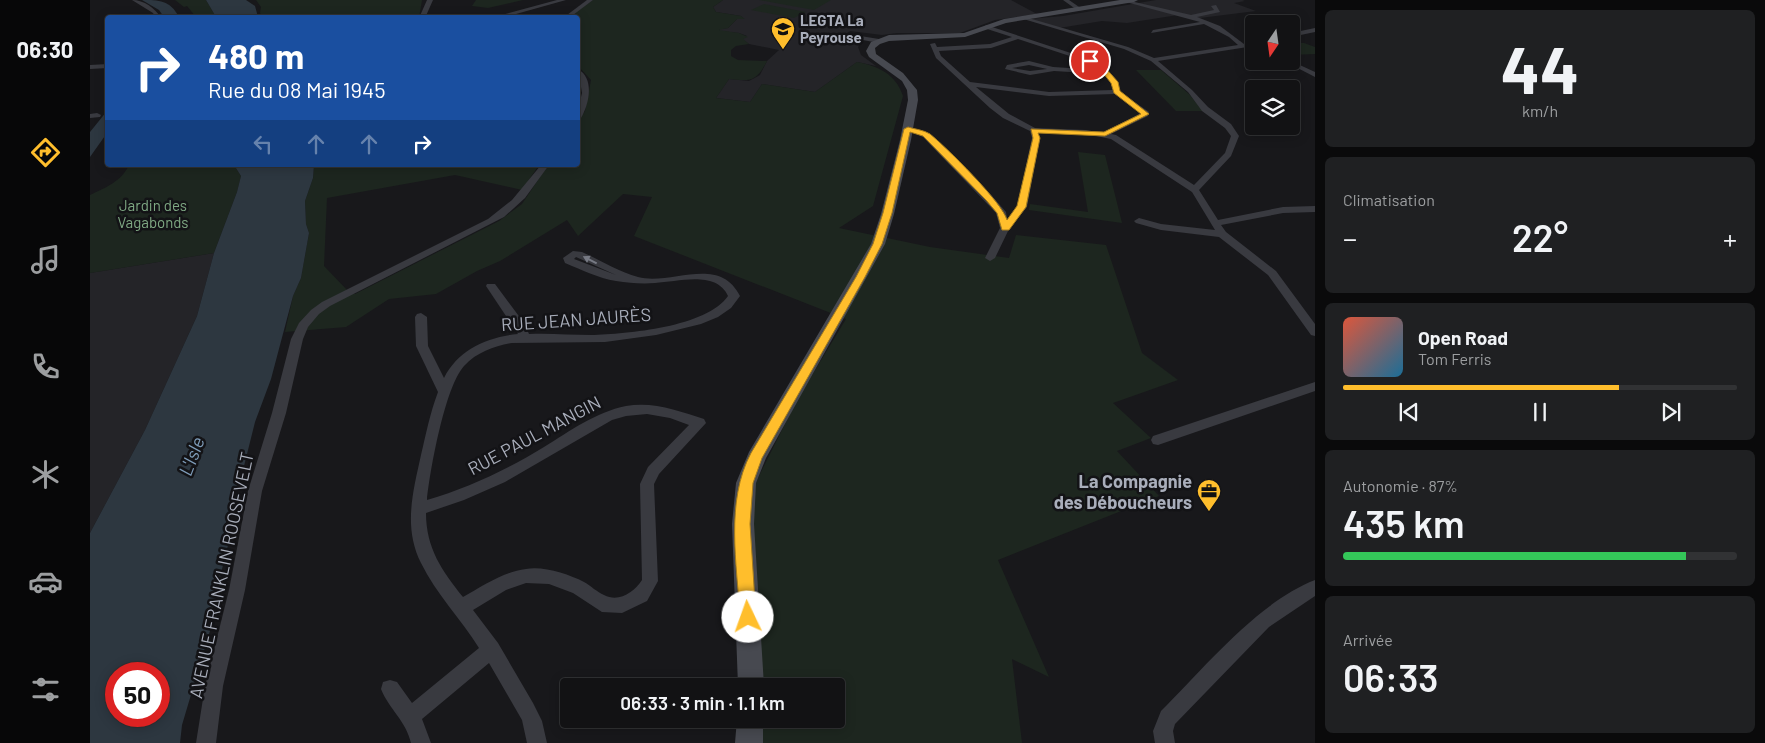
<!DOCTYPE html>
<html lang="fr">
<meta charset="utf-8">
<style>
body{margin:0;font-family:Barlow,sans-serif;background:#1f2022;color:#f1f3f6;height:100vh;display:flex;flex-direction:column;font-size:19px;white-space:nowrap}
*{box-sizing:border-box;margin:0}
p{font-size:16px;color:#9c9ea0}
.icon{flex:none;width:28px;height:28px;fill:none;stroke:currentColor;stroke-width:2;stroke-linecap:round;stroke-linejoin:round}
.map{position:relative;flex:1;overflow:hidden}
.drawer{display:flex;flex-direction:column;gap:10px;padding:10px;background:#0a0a0b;width:450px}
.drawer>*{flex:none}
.guide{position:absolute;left:15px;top:15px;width:475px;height:152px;border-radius:5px;box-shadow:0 2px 12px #0003,0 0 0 1px #313234;background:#1a4fa0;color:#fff;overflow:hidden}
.needle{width:32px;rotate:193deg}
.tools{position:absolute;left:1155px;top:15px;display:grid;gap:10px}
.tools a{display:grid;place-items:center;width:55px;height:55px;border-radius:5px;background:#121214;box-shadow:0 2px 12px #0003,0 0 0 1px #313234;font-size:25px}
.speed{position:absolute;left:15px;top:662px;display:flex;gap:10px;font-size:25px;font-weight:700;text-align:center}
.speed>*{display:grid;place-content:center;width:65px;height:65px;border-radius:50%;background:#121214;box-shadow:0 2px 12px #0003,0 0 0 1px #313234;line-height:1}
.speed .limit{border:8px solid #d22;background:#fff;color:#111}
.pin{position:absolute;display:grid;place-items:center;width:42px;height:42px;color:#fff;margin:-21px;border:2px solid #fff;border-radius:50%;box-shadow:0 1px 5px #0007}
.me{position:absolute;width:55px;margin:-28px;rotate:357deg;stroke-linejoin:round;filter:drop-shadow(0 0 4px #0008)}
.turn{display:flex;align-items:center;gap:18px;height:105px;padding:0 20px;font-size:22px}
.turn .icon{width:65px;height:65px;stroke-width:2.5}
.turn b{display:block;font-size:35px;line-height:42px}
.lanes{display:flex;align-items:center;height:48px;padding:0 20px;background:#0003;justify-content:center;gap:25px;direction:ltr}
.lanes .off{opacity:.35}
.big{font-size:38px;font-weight:600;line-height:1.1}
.drawer .tile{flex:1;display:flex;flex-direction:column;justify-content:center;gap:8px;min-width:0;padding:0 18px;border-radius:8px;background:#1f2022}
.drawer .dial{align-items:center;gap:0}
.dial b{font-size:65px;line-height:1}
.song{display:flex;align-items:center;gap:15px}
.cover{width:60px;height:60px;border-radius:8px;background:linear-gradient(135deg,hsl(10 70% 55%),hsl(200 70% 35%))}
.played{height:5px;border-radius:2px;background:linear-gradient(90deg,#ffbe2c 70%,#313234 70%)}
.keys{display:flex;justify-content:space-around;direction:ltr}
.heat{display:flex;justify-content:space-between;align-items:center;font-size:28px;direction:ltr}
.charge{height:8px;border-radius:4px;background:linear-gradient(90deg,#34c759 87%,#313234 0)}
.trip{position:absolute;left:470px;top:678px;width:285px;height:50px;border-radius:5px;background:#121214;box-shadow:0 2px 12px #0003,0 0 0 1px #313234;font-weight:600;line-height:50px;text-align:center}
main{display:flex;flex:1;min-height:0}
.tabs{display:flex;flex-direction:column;width:90px;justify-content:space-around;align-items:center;background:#070708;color:#9c9ea0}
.tabs .icon{width:35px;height:35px}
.tabs .on{color:#ffbe2c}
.tabs b{font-size:22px;color:#f1f3f6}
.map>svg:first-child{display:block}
.built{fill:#242428}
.green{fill:#1d261f}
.water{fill:#2d3740;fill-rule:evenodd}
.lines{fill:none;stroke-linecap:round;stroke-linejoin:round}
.street{fill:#393a40;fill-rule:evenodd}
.secondary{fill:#474950;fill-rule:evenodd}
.oneway{fill:#777a84}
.route{fill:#ffbe2c;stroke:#a67c1d}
.labels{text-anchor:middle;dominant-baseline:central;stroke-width:5;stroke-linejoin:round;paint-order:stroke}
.far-poi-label{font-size:15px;font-weight:bold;fill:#a9aebb;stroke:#131316;text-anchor:start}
.far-park-label{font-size:15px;fill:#7fa883;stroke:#131316}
.street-label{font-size:18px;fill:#a9aebb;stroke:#131316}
.poi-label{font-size:18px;font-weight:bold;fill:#a9aebb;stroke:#131316;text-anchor:end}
.water-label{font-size:19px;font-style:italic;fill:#7e9cb9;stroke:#131316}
</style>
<main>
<nav class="tabs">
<b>06:30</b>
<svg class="icon on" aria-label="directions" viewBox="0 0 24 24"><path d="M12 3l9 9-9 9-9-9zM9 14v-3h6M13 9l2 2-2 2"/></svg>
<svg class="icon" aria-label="music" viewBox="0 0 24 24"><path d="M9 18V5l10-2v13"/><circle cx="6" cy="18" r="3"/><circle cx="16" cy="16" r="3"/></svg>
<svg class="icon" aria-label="phone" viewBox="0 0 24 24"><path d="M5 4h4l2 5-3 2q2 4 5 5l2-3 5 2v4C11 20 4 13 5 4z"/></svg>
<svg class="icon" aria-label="climate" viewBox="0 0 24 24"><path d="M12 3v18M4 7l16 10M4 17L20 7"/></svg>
<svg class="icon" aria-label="car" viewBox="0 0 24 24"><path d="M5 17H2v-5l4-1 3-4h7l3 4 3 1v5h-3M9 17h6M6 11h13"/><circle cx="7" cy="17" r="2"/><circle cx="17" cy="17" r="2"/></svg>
<svg class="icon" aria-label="filters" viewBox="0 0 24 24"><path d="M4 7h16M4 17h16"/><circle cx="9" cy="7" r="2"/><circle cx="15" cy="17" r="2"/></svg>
</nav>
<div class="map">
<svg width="1225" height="743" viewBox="0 0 1225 743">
<rect width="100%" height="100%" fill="#18181b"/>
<path class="built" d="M633 0H921L947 14 905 20 870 33H807L792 35 760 31 752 37 772 41 768 47 771 55 786 66 767 62 725 92 672 84 660 102 626 98 639 79 659 81 670 75 677 61 689 50 659 44 652 39 657 36 649 33 630 31V29L638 28 647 19H654L651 16 626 12 623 7Z
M1066 0H1152L1155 1 1144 3 1166 11 1102 19 1088 15 1037 23 1012 21 969 28 940 19 973 16Z
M124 253 107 316 55 430 0 533V273Z"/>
<path class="green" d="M85 0H116L126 17H106L97 6 94 7Z
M166 0H332L329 18 173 17 170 13 171 7Z
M386 0H433L398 8 382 6Z
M503 0H633L623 7 626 12 651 16 655 19H647L638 28 629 30 649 33 658 37 653 39 659 44 646 46 641 50V56L648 60 677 61C666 82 661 81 639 79L626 98 660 102 672 84 725 92 767 62C788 66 806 74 813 96L783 206 749 228 840 247 919 258 926 235 1016 245 1052 353 1088 380 1023 403 1061 438 1027 451 1069 496 908 560 959 677 922 659 932 743H671V719H746V686H671L672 665 661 521 665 484 707 400 756 319 544 236 562 197 533 194 488 236 477 220 410 261 387 271 346 294 299 299 256 327 195 332 203 296 211 278 219 233 216 224 215 201 223 178 224 165H449L432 190 365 175 237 198 234 266 257 290 265 294 409 221 432 204 458 165H488V121L495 111 501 80 488 66V18L478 17Z
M669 0H741L724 10Z
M674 4 716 12 704 18 661 10Z
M1201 43H1214L1225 47V54L1201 55Z
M1046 70H1071L1099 94 1113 111H1086Z
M988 152 1015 155 1032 223 939 210 940 204 998 212Z
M39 165H144L151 176 147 192 124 253 0 273V195C15 188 32 181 39 165Z"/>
<path class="water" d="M52 0C69 0 80 0 89 17H74L69 10Z
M116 0H156L165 6 168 17H126Z
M17 111V133L0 157V132Z
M144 165H224L223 178 215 201 216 224 219 233 211 278 203 296 181 379 165 422 153 470 135 526 140 537 129 581 122 624 92 725 90 743H0V533L55 430 107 316 124 253 147 192 151 176ZM26 674H69V716H26Z"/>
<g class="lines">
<path class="street" d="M42 0C54 0 65 8 71 18H66L63 13Z
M337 0H343L335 18H329Z
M467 0H476L412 18H401Z
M497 0H503L479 18H473Z
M973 0H979L992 9 987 10Z
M1036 0 1101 15 1124 10 1121 6 1126 5 1130 12 1107 17 1130 26 1154 44 1164 42V46L1068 61 1102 90 1118 107 1141 124 1149 136 1141 156 1109 190 1128 220 1193 207 1225 206V212L1193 213 1131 225 1136 232 1186 271 1225 324V336L1221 335 1178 275 1129 237 1071 230 1046 223 1044 221 1049 218 1071 224 1125 230 1102 192 1021 139 996 134 948 133 950 138 937 207 919 229 905 258 900 261 895 258 910 228 906 213 833 137 814 129 818 127 839 133 902 196 916 212 917 219 927 207 942 138 940 131 913 118 900 108 846 58 840 44 845 43 847 47 900 44 922 37 894 28 896 25 1002 60 1013 66 1026 81 1030 91 1036 96 1059 112 1058 116 1021 134 1026 135 1104 185 1135 153 1141 136 1135 128 1112 111 1098 92 1061 61 1034 49 930 18 935 17 1038 47 1064 58 1148 45 1139 37 1114 24 1061 33 1063 30 1110 22 1036 2ZM928 39 998 62 1010 70 963 67 939 61 917 65 915 69 940 75 964 71 1013 74 1021 82 1023 90 959 92 880 82 851 56 849 51 901 48ZM939 65 957 69 940 71 922 68ZM886 87 959 96 1025 94 1051 113 1012 133 996 130 945 128 919 114Z
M1225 28V32L1201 37V33Z
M764 35 789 39 792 41 789 43 762 38Z
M1194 61H1201L1225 72V77Z
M18 64V68L0 69V65Z
M488 69C505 79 499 104 491 118H488V109L492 93Z
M7 113 11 115 10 117 0 118V114Z
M451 165H459L435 198 414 217 240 306 229 314 218 327 213 339 196 413 172 491 155 590 133 686 126 743H106L115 686 139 590 158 491 182 413 201 339 209 323 221 310 232 302 398 219 422 200Z
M483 251 492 252C510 260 529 272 548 277 581 286 629 254 650 296L641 308 628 317 611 324 566 335 515 342 422 343C405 346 387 352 374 366 355 387 340 470 337 500 378 488 418 469 454 447 480 431 506 412 536 406 563 401 589 411 614 419L616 423 569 474 564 484 568 581 557 601 532 613 512 612 483 593 459 584 436 583 416 590 383 610 408 643 443 703 452 721 457 743H437L432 720 399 663 332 719 341 743H321C316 721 299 709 291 689L293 682 300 680 307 682 322 703 389 648C371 619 346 594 331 563 313 527 323 492 331 455 336 434 340 413 348 392L326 346 325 317 327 314 331 313 337 317 338 346 354 378C368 350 397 337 428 334L396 286 397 284H405L434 323 439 334C460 333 480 335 501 335 537 334 617 327 638 296 626 270 588 282 565 283 552 284 539 283 526 281 508 278 492 270 475 263L473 258ZM486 257 526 275 484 259ZM557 414 580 418 599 425 558 467 550 484 552 580C544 592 529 603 514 595 507 592 501 586 494 582 478 574 454 566 436 569 413 572 393 586 373 597 352 571 336 548 336 513L374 500 415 482 522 420 536 416Z
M1225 382V391L1068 445 1063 444 1061 440 1063 436Z
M1225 580V596L1179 627 1085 724 1083 731 1085 743H1065L1063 731 1071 711C1114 668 1168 602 1225 580Z"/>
<path class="secondary" d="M1030 0H1048L1044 2 916 23 875 37 799 41 790 44 785 48 786 54 813 73 827 90 828 100 821 140 804 214 795 244 676 458 666 483 664 524 674 686H648L642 524 646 483 659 452 781 244 791 214 810 140 818 100 817 90 812 81 779 57 776 51 781 42 799 35 874 33 914 19Z
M647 719H673V743H645Z"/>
</g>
<defs><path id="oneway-solid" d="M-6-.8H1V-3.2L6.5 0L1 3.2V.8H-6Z" transform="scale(1.25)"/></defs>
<use class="oneway" href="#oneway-solid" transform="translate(500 260) rotate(-153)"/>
<path class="route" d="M998 60H1002L1013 65 1028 82 1030 91 1059 114 1015 136 948 133 950 138 936 207 919 230H912L907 213 896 200 833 136 820 132 802 213 792 244 775 277 672 458 663 483 660 524 666 617 663 622 658 625 652 622 650 617C647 564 635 502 661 453L766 277 783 244 793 213 814 129 818 127C824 129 834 130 840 134 855 146 913 203 917 220L927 206 943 138 941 129 1014 132 1051 114 1024 93 1021 83 1009 68 998 62Z"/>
<defs>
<g id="school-pin" transform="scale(1.25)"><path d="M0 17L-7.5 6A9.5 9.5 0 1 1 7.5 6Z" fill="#ffbe2c" stroke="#131316"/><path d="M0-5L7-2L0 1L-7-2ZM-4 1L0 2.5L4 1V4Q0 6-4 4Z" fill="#111"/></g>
<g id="office-pin" transform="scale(1.25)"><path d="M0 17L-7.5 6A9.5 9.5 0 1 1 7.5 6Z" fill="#ffbe2c" stroke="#131316"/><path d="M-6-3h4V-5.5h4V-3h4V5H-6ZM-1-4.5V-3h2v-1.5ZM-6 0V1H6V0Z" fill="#111"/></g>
</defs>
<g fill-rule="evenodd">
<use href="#school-pin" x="693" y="29"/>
<use href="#office-pin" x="1119" y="491"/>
</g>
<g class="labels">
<g class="far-poi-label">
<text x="710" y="20">LEGTA La<tspan x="710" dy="17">Peyrouse</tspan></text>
</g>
<g class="far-park-label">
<text x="63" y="205">Jardin des<tspan x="63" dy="17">Vagabonds</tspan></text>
</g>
<g class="street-label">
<text transform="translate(486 319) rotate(-4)">RUE JEAN JAURÈS</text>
<text transform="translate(444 435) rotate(-28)">RUE PAUL MANGIN</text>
<text transform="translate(131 575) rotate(-78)">AVENUE FRANKLIN ROOSEVELT</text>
</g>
<g class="poi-label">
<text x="1102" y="481">La Compagnie<tspan x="1102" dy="21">des Déboucheurs</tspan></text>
</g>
<g class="water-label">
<text transform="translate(101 456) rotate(-69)">L'Isle</text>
</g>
</g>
</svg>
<div class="tools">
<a><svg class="needle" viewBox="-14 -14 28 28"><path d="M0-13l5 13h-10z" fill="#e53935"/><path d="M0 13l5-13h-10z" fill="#9c9ea0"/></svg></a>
<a><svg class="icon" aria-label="layers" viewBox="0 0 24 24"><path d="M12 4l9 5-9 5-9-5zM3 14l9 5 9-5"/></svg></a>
</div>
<div class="speed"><div class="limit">50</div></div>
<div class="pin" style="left:1000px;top:61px;background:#d93025"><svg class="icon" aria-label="arrive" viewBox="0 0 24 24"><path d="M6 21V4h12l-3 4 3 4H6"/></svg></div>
<svg class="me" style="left:658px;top:617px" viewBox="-20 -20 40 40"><circle r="19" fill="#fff"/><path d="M0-13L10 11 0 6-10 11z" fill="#ffbe2c"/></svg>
<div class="trip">06:33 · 3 min · 1.1 km</div>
<div class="guide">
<div class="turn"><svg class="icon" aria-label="right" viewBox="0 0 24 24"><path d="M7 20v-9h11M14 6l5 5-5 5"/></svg><div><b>480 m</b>Rue du 08 Mai 1945</div></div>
<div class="lanes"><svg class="icon off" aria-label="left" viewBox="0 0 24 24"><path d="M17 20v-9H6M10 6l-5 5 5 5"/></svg><svg class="icon off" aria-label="ahead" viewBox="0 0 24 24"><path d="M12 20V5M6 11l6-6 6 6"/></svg><svg class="icon off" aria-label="ahead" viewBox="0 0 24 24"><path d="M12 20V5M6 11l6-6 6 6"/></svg><svg class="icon" aria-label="right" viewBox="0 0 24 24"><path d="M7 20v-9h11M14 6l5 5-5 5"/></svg></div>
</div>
</div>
<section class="drawer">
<div class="tile dial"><b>44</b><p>km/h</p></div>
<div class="tile"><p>Climatisation</p>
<div class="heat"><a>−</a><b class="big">22°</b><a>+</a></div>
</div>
<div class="tile">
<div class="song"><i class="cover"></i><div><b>Open Road</b><p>Tom Ferris</p></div></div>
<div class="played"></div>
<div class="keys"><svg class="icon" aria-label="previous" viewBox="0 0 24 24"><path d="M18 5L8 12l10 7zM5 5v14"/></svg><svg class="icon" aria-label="pause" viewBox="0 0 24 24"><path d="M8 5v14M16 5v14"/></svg><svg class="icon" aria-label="next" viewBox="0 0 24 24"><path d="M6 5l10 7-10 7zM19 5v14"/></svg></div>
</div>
<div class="tile"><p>Autonomie · 87%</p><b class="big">435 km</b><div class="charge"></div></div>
<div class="tile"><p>Arrivée</p><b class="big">06:33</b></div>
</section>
</main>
